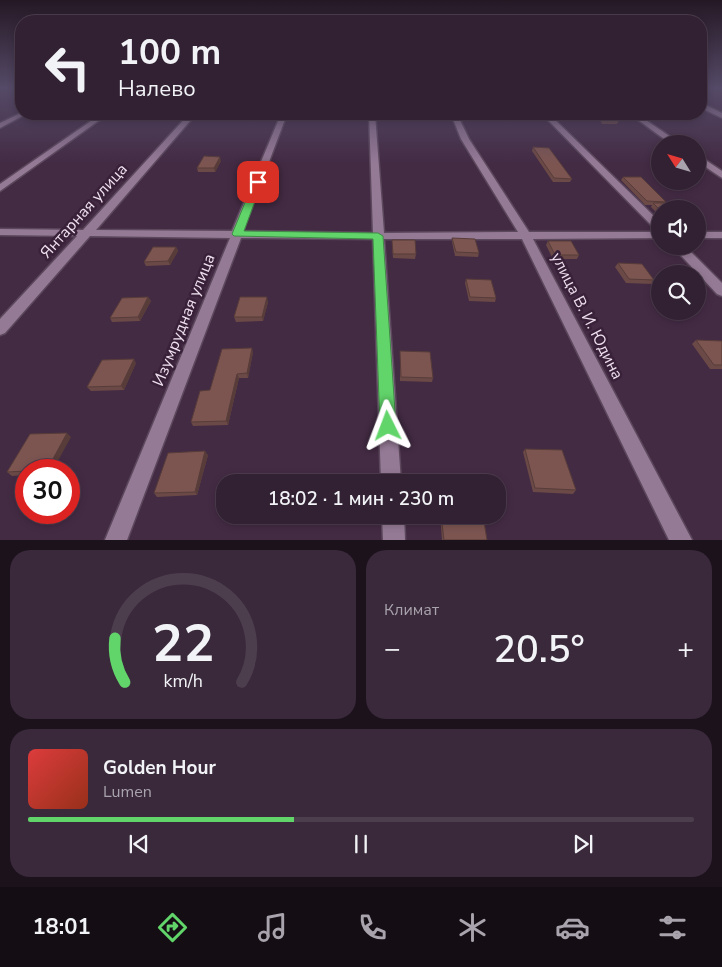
<!DOCTYPE html>
<html lang="ru">
<meta charset="utf-8">
<style>
body{margin:0;font-family:"Nunito Sans",sans-serif;background:#3a283b;color:#f1f3f6;height:100vh;display:flex;flex-direction:column;font-size:19px;white-space:nowrap}
*{box-sizing:border-box;margin:0}
p{font-size:16px;color:#a8a3ac}
.icon{flex:none;width:28px;height:28px;fill:none;stroke:currentColor;stroke-width:2;stroke-linecap:round;stroke-linejoin:round}
.map{position:relative;height:540px;overflow:hidden}
.sheet{display:flex;flex-direction:column;gap:10px;padding:10px;background:#1c121c;flex:1}
.sheet>*{flex:none}
.hud{position:absolute;left:15px;top:15px;width:692px;height:105px;border-radius:20px;box-shadow:0 2px 8px #0003,0 0 0 1px #4d3e4e;background:#322033;color:#f1f3f6;overflow:hidden}
.needle{width:32px;rotate:307deg}
.tools{position:absolute;left:651px;top:135px;display:grid;gap:10px}
.tools a{display:grid;place-items:center;width:55px;height:55px;border-radius:50%;background:#322033;box-shadow:0 2px 8px #0003,0 0 0 1px #4d3e4e;font-size:25px}
.speed{position:absolute;left:15px;top:459px;display:flex;gap:10px;font-size:25px;font-weight:700;text-align:center}
.speed>*{display:grid;place-content:center;width:65px;height:65px;border-radius:50%;background:#322033;box-shadow:0 2px 8px #0003,0 0 0 1px #4d3e4e;line-height:1}
.speed .limit{border:8px solid #d22;background:#fff;color:#111}
.pin{position:absolute;display:grid;place-items:center;width:42px;height:42px;color:#fff;margin:-21px;border-radius:10px;box-shadow:0 2px 8px #0006}
.me{position:absolute;width:55px;margin:-28px;rotate:357deg;stroke-linejoin:round;filter:drop-shadow(0 0 4px #0008)}
.turn{display:flex;align-items:center;gap:18px;height:105px;padding:0 20px;font-size:22px}
.turn .icon{width:65px;height:65px;stroke-width:2.5}
.turn b{display:block;font-size:35px;line-height:42px}
.big{font-size:38px;font-weight:600;line-height:1.1}
.sheet .tile{flex:1;display:flex;flex-direction:column;justify-content:center;gap:8px;min-width:0;padding:0 18px;border-radius:20px;background:#3a283b}
.sheet .dial{align-items:center;gap:0}
.dial svg{height:130px;overflow:visible;fill:none;stroke:#4d3e4e;stroke-width:7;stroke-linecap:round;text-anchor:middle}
.dial text{fill:#f1f3f6;stroke:none}
.song{display:flex;align-items:center;gap:15px}
.cover{width:60px;height:60px;border-radius:8px;background:linear-gradient(135deg,hsl(0 70% 55%),hsl(10 70% 35%))}
.played{height:5px;border-radius:2px;background:linear-gradient(90deg,#61d46a 40%,#4d3e4e 40%)}
.keys{display:flex;justify-content:space-around;direction:ltr}
.heat{display:flex;justify-content:space-between;align-items:center;font-size:28px;direction:ltr}
.sheet .tiles{flex:1;display:grid;gap:10px;grid-template-columns:1fr 1fr}
.tile:last-child{grid-column:span 2}
.trip{position:absolute;left:216px;top:474px;width:290px;height:50px;border-radius:20px;background:#322033;box-shadow:0 2px 8px #0003,0 0 0 1px #4d3e4e;font-weight:600;line-height:50px;text-align:center}
.menu{display:flex;height:80px;justify-content:space-around;align-items:center;background:#140d14;color:#a8a3ac}
.menu .icon{width:35px;height:35px}
.menu .selected{color:#61d46a}
.menu b{font-size:22px;color:#f1f3f6}
.map>svg:first-child{display:block}
.lines{fill:none;stroke-linecap:round;stroke-linejoin:round}
.minor-casing{stroke:#5c485d;stroke-width:3}
.minor{fill:#957a96;fill-rule:evenodd}
.wall{fill:#6b4946}
.shaded-wall{fill:#573c39}
.building{fill:#7c5551;stroke:#573c39}
.route{fill:#61d46a;stroke:#3f8a45}
.labels{text-anchor:middle;dominant-baseline:central;stroke-width:5;stroke-linejoin:round;paint-order:stroke}
.street-label{font-size:16px;fill:#efe0ef;stroke:#382139}
</style>
<div class="map">
<svg width="722" height="540" viewBox="0 0 722 540">
<rect width="100%" height="100%" fill="#432b44"/>
<g class="lines">
<g class="minor-casing">
<path id="minor" d="M701 103 722 113V118L701 108Z
M21 113 26 114 0 128V123Z
M101 114H108L0 191V184Z
M189 114H196L96 230 232 231 281 114H287L243 231 373 233 369 114H375L384 233 518 232 461 139 451 114H457L469 139 529 232H660V238L533 239 692 540H669L522 239H384L401 482H381L373 239 241 238 127 540H105L230 238 90 236 5 333 0 335V319L77 236 0 235V229L83 230Z
M542 114H549L660 222V231L656 230Z
M630 114H637L681 144H671Z
M698 155 722 171V178L698 162Z
M698 232H722V238H698Z
M672 246H685L722 283V296L717 294Z
M382 515H404L405 540H383Z"/>
</g>
<use href="#minor" class="minor"/>
</g>
<path class="wall" d="M597 114H617L620 118 617 124H602Z
M533 147 572 179 570 182H553L532 151Z
M221 161 215 172H198L197 168Z
M623 177 666 202 660 209V216L651 207 652 205H645L621 180Z
M452 238 479 253 478 257 455 256 452 242Z
M392 240 416 254 415 259 393 258Z
M548 241 579 255 577 259H553L546 245Z
M176 247 178 251 170 265 146 266 144 262Z
M618 263 654 280 652 284 626 283 615 267Z
M466 279 496 298 495 302 469 301 465 283Z
M148 297 151 301 140 321 112 322 110 318Z
M268 302 263 321 236 322 234 317Z
M696 340 722 341V369H710L692 344Z
M400 351 433 378 432 382 400 381Z
M253 352 248 378H239L228 425 193 426 191 422Z
M136 363 124 390 91 391 87 387Z
M71 437 26 470V475L12 476 7 472Z
M525 449 576 490 573 494 533 492 523 452Z
M208 455 197 495 157 497 154 493Z
M440 515H483L487 540H442Z"/>
<path class="shaded-wall" d="M220 157 221 161 215 172 214 168Z
M176 247 178 251 170 265 168 261Z
M148 297 151 301 140 321 138 317Z
M267 297 268 302 263 321 262 317Z
M252 348 253 352 248 378 247 373Z
M134 359 136 363 124 390 121 386Z
M237 374 239 378 228 425 226 421Z
M67 433 71 437 53 470H47Z
M205 451 208 455 197 495 195 492Z"/>
<path class="building" d="M602 114H617L620 118 604 117Z
M533 147 549 148 572 179 554 178Z
M204 156 220 157 214 168H197Z
M623 177H641L666 202 647 201Z
M653 203H673L679 209H660V210Z
M452 238 475 239 479 253 456 252Z
M392 240H415L416 254H393Z
M548 241H571L579 255H555Z
M153 247H176L168 261 144 262Z
M618 263 642 264 654 280 629 279Z
M466 279 491 280 496 298 470 297Z
M148 297 138 317 110 318 122 298Z
M240 297H267L262 317H234Z
M696 340 722 341V365H714Z
M252 348 247 373 237 374 226 421 191 422 200 391 210 390 222 349Z
M400 351 430 352 433 378 401 377Z
M134 359 121 386 87 387 102 360Z
M67 433 47 470H26V471L7 472 30 434Z
M525 449 562 450 576 490 535 488Z
M205 451 195 492 154 493 168 453Z
M441 515H483L487 540H444Z"/>
<linearGradient id="sky" x2="0" y2="1"><stop stop-color="#251825"/><stop offset="0.54" stop-color="#554a67"/><stop offset="1" stop-color="#554a67" stop-opacity="0"/></linearGradient>
<rect width="722" height="163" fill="url(#sky)"/>
<path class="route" d="M254 181 262 182 244 231 378 233 383 236 396 426 394 431 388 433 382 431 380 426 373 239 234 236 232 234Z"/>
<g class="labels">
<g class="street-label">
<text transform="translate(84 211) rotate(-48)">Янтарная улица</text>
<text transform="translate(587 316) rotate(63)">улица В. И. Юдина</text>
<text transform="translate(184 320) rotate(-68)">Изумрудная улица</text>
</g>
</g>
</svg>
<div class="tools">
<a><svg class="needle" viewBox="-14 -14 28 28"><path d="M0-13l5 13h-10z" fill="#e53935"/><path d="M0 13l5-13h-10z" fill="#a8a3ac"/></svg></a>
<a><svg class="icon" aria-label="sound" viewBox="0 0 24 24"><path d="M4 9h4l5-4v14l-5-4H4zM17 9q2 3 0 6"/></svg></a>
<a><svg class="icon" aria-label="search" viewBox="0 0 24 24"><circle cx="10" cy="10" r="6"/><path d="M15 15l6 6"/></svg></a>
</div>
<div class="speed"><div class="limit">30</div></div>
<div class="pin" style="left:258px;top:182px;background:#d93025"><svg class="icon" aria-label="arrive" viewBox="0 0 24 24"><path d="M6 21V4h12l-3 4 3 4H6"/></svg></div>
<svg class="me" style="left:388px;top:426px" viewBox="-20 -20 40 40"><path d="M0-17L14 15 0 8-14 15z" fill="#61d46a" stroke="#fff" stroke-width="4"/></svg>
<div class="trip">18:02 · 1 мин · 230 m</div>
<div class="hud">
<div class="turn"><svg class="icon" aria-label="left" viewBox="0 0 24 24"><path d="M17 20v-9H6M10 6l-5 5 5 5"/></svg><div><b>100 m</b>Налево</div></div>
</div>
</div>
<section class="sheet">
<div class="tiles">
<div class="tile dial"><svg viewBox="0 0 100 80">
<path d="M14 69A42 42 0 1 1 86 69"/>
<path d="M14 69A42 42 0 0 1 8 42" stroke="#61d46a"/>
<text x="50" y="56" font-size="32" font-weight="700">22</text>
<text x="50" y="72" font-size="11">km/h</text>
</svg></div>
<div class="tile"><p>Климат</p>
<div class="heat"><a>−</a><b class="big">20.5°</b><a>+</a></div>
</div>
<div class="tile">
<div class="song"><i class="cover"></i><div><b>Golden Hour</b><p>Lumen</p></div></div>
<div class="played"></div>
<div class="keys"><svg class="icon" aria-label="previous" viewBox="0 0 24 24"><path d="M18 5L8 12l10 7zM5 5v14"/></svg><svg class="icon" aria-label="pause" viewBox="0 0 24 24"><path d="M8 5v14M16 5v14"/></svg><svg class="icon" aria-label="next" viewBox="0 0 24 24"><path d="M6 5l10 7-10 7zM19 5v14"/></svg></div>
</div>
</div>
</section>
<nav class="menu">
<b>18:01</b>
<svg class="icon selected" aria-label="directions" viewBox="0 0 24 24"><path d="M12 3l9 9-9 9-9-9zM9 14v-3h6M13 9l2 2-2 2"/></svg>
<svg class="icon" aria-label="music" viewBox="0 0 24 24"><path d="M9 18V5l10-2v13"/><circle cx="6" cy="18" r="3"/><circle cx="16" cy="16" r="3"/></svg>
<svg class="icon" aria-label="phone" viewBox="0 0 24 24"><path d="M5 4h4l2 5-3 2q2 4 5 5l2-3 5 2v4C11 20 4 13 5 4z"/></svg>
<svg class="icon" aria-label="climate" viewBox="0 0 24 24"><path d="M12 3v18M4 7l16 10M4 17L20 7"/></svg>
<svg class="icon" aria-label="car" viewBox="0 0 24 24"><path d="M5 17H2v-5l4-1 3-4h7l3 4 3 1v5h-3M9 17h6M6 11h13"/><circle cx="7" cy="17" r="2"/><circle cx="17" cy="17" r="2"/></svg>
<svg class="icon" aria-label="filters" viewBox="0 0 24 24"><path d="M4 7h16M4 17h16"/><circle cx="9" cy="7" r="2"/><circle cx="15" cy="17" r="2"/></svg>
</nav>
